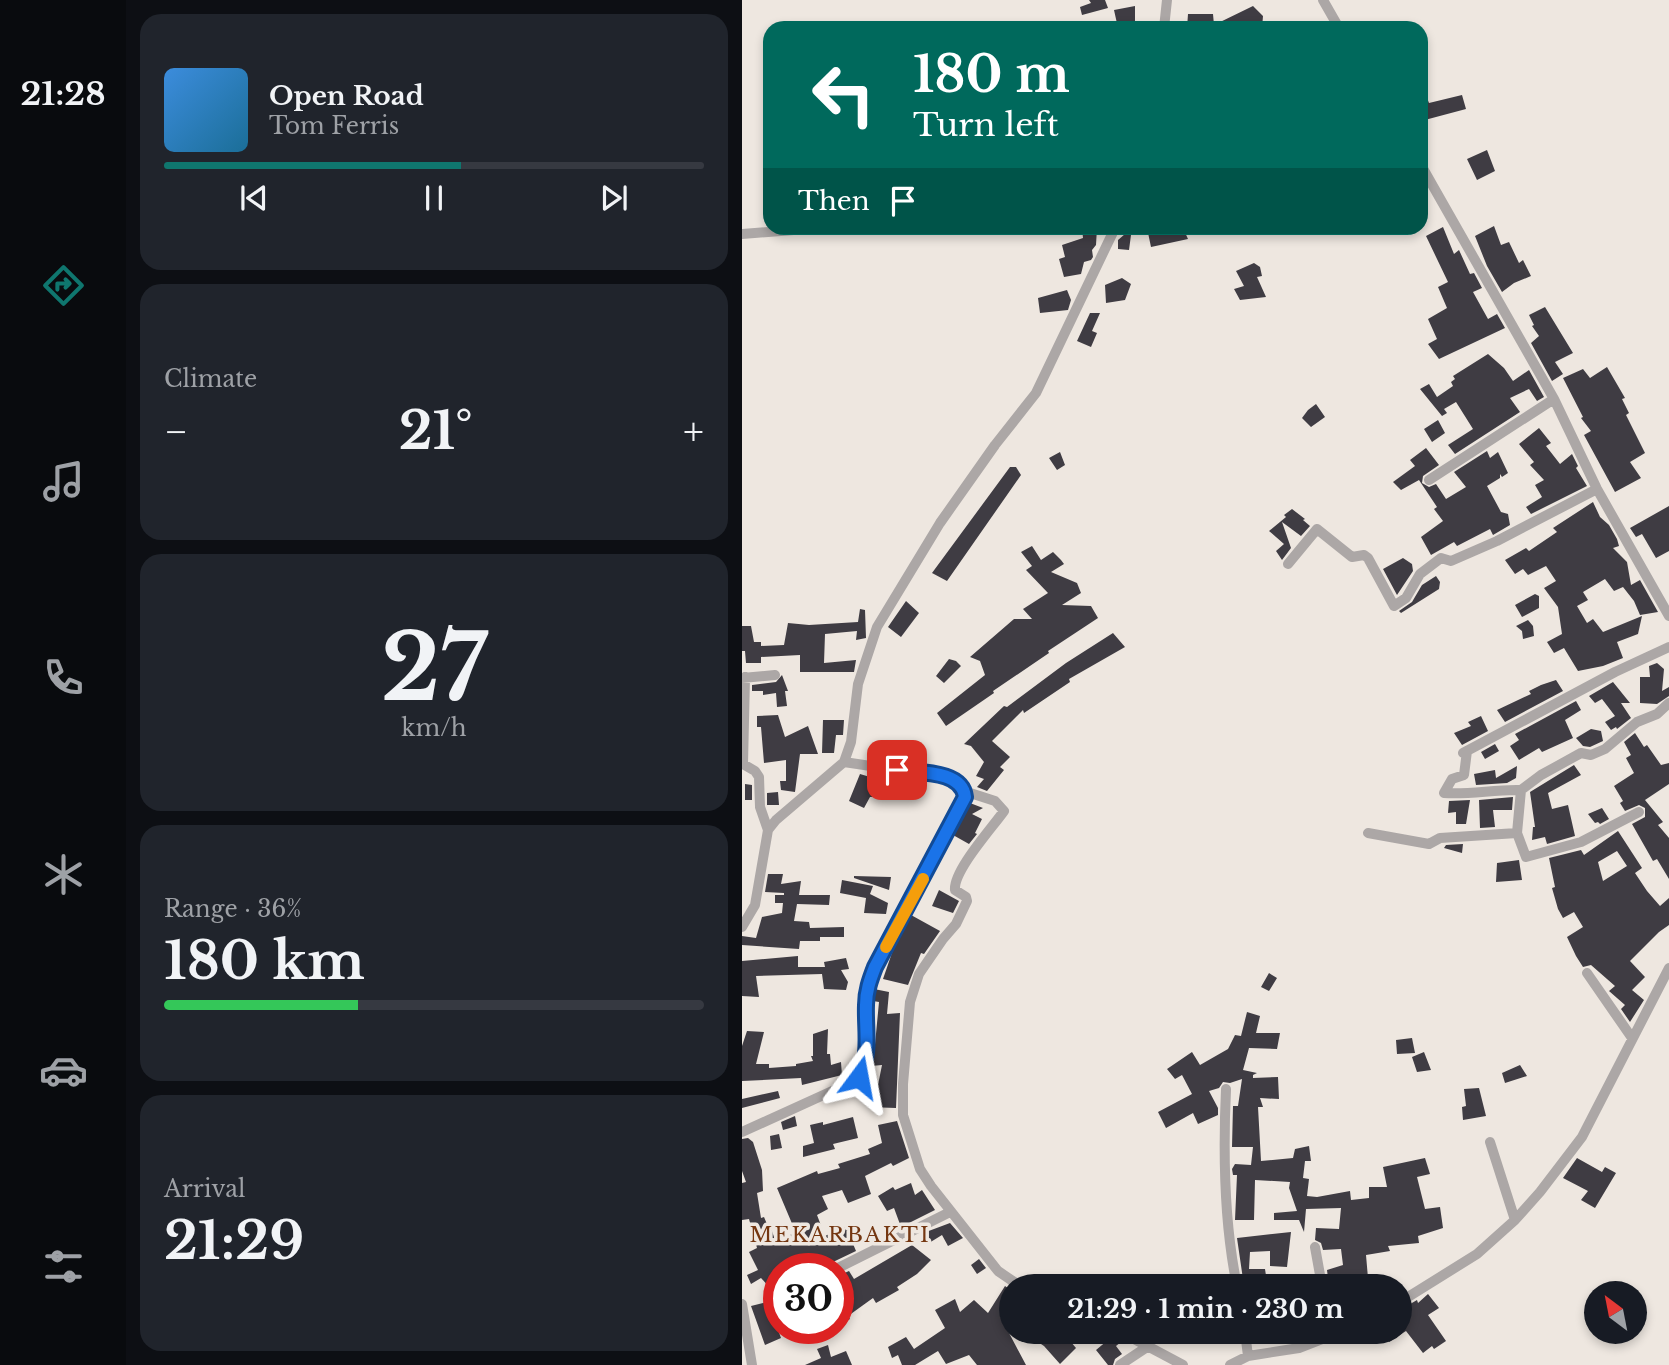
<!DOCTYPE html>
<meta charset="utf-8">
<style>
body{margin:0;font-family:"Libre Baskerville",serif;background:#20242c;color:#f1f3f6;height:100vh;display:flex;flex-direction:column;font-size:26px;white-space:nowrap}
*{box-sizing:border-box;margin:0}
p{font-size:23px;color:#9ea1a6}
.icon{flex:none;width:38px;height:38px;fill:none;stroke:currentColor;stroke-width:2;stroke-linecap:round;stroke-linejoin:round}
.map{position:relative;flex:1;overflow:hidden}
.drawer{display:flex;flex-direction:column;gap:14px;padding:14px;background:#0d0f14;width:616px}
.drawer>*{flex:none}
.top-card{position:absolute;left:21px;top:21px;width:665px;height:214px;border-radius:21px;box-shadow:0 4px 10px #0003;background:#00695c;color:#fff;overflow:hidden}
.needle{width:46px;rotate:328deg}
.fabs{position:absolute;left:842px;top:1281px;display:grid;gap:14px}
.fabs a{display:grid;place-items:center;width:63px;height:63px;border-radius:50%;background:#171b24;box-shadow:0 4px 10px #0003;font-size:35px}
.speed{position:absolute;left:21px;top:1253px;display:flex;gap:14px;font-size:35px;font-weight:700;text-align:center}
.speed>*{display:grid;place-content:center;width:91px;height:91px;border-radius:50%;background:#171b24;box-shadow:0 4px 10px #0003;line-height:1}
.speed .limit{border:10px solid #d22;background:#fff;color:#111}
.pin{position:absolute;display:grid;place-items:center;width:60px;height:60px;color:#fff;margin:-30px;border-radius:14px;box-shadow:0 4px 10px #0006}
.me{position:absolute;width:77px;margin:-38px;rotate:13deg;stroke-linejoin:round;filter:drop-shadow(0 0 5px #0008)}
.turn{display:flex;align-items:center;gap:24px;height:147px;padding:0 35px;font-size:32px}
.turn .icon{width:91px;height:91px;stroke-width:2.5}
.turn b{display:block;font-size:49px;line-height:60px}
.then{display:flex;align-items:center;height:66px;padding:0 35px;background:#0003;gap:14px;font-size:26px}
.big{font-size:52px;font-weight:800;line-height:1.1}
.drawer .card{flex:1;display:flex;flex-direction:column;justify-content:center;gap:10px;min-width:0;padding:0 24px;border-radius:21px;background:#20242c}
.drawer .dial{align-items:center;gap:0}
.dial b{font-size:91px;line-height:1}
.song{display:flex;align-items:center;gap:21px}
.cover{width:84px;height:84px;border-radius:10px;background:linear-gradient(135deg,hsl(210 70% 55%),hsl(200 70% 35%))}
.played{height:7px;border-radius:4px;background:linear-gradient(90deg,#0f766e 55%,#363941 55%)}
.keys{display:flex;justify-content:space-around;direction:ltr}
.heat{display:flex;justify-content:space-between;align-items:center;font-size:38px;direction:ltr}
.charge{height:10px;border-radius:5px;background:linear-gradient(90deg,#34c759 36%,#363941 0)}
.trip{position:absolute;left:257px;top:1274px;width:413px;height:70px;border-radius:35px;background:#171b24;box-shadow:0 4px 10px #0003;font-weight:800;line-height:70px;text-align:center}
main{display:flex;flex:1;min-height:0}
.tab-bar{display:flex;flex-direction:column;width:126px;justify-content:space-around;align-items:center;background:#090b0e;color:#9ea1a6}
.tab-bar .icon{width:49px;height:49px}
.tab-bar .selected{color:#0f766e}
.tab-bar b{font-size:32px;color:#f1f3f6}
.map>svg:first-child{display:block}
.building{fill:#3f3c43;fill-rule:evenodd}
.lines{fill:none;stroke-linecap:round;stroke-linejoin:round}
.street{stroke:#aca7a6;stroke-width:10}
.route-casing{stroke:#114b97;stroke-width:18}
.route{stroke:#1a73e8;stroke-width:12}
.slow{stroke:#f59e0b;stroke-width:12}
.labels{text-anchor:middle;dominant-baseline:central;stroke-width:7;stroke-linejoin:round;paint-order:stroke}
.quarter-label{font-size:21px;letter-spacing:2px;fill:#743610;stroke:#eee7e0}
</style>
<main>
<nav class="tab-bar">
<b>21:28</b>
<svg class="icon selected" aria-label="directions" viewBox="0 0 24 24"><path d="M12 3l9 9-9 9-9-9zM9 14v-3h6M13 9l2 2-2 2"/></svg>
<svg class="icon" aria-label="music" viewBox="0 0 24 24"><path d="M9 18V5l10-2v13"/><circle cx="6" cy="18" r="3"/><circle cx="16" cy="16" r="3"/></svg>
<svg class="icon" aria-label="phone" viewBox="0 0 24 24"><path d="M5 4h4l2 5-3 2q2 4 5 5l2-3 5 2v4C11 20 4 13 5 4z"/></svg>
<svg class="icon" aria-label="climate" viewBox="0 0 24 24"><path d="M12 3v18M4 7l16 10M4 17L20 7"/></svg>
<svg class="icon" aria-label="car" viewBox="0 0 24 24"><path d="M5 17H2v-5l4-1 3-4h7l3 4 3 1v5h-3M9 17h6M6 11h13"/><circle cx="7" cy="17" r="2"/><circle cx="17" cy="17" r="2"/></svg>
<svg class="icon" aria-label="filters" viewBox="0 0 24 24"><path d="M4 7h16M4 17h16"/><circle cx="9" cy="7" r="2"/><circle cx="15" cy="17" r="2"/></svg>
</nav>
<section class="drawer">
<div class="card">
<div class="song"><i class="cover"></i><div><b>Open Road</b><p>Tom Ferris</p></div></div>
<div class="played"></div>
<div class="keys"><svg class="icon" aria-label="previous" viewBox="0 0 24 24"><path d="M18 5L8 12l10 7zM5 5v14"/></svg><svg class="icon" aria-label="pause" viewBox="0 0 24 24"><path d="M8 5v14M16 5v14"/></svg><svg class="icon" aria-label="next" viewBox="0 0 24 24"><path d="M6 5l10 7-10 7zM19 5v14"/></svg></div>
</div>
<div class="card"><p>Climate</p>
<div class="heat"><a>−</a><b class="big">21°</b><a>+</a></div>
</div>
<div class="card dial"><b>27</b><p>km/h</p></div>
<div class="card"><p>Range · 36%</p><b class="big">180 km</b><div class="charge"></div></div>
<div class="card"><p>Arrival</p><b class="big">21:29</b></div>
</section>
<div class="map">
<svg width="927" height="1365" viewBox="0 0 927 1365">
<rect width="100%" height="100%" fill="#eee7e0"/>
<path class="building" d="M347 0H363L366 8 340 15 338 7 349 3Z
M393 6V28H376L372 10Z
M511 6 521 16 520 28H445L446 14H471L472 25Z
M680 85 687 103 720 95 724 109 679 121Z
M745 150 753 171 735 180 725 159Z
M752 226 759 245 767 242 777 263 781 260 789 276 772 283 760 292 745 266 733 236Z
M701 227 712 254 717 250 728 274 732 273 740 288 731 292 746 319 755 314 763 328 697 359 686 344 695 339 686 319 705 308 696 287 706 282 684 236Z
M340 228H355L354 245 350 250 351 257 349 260 342 262 339 274 322 277 317 259 323 257 320 245 341 238Z
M405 228H441L446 239 409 247Z
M383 234 389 235 387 250 376 249V240Z
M512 263 518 267 520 276 515 277 524 297 498 300 492 289 502 286 494 271Z
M380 278 389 284 383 300 364 303 363 285Z
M325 290 329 300 326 310 298 313 296 298Z
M803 307 831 353 813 362 821 374 810 381 789 343 797 336 790 326 792 325 787 315Z
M348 313H358L350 331 355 333 349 347 335 341Z
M746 354 762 368 771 381 787 370 802 397 795 401 787 389 768 398 778 412 713 454 706 445 731 429 714 402 702 409 705 413 700 416 678 389 687 384 695 397 711 386 709 382 713 379 711 376Z
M865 367 883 398 880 399 887 413 884 415 903 453 888 462 899 478 873 492 842 435 849 431 839 418 841 417 821 378 841 369 848 378Z
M574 404 583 417 569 427 560 418 566 410Z
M696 420 703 433 690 442 682 429Z
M797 428 809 443 804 446 818 464 830 454 836 466 834 468 845 486 789 514 784 507 800 497 793 485 802 480 788 465 792 462 777 444Z
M684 448 697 465 681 476 680 483 687 487 694 484 704 499 724 487 712 472 745 451 748 458 756 452 766 473 760 477 758 474V478L745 486 759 512 766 514 768 525 751 535 748 529 715 546 712 542 689 555 679 537 701 521 692 509 695 507 677 480 659 490 651 482 673 466 668 460Z
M318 452 323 465 315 470 307 458Z
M268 467H274L279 475 205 581 190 573Z
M851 502 858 517 867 525 875 539 877 546 871 548 885 562 889 585 898 580 916 612 898 615 892 601 881 587 872 591 863 579 841 592 846 600 835 606 845 623 851 619 861 632 900 616 896 634 875 642 881 658 861 666 836 671 822 648 812 653 805 642 820 634 816 607 802 588 814 581 804 566 786 575 781 569 773 574 763 560 784 548 787 551 815 532 811 528Z
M927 506V551L914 558 900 534 894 537 888 528Z
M550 509 563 519 561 520 568 526 559 536 540 522 549 548 540 560 534 551 542 544 527 531 544 517 542 515Z
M290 546 299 560 311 552 319 560 322 564 309 572 335 583 339 593 320 605 349 606 356 618 306 651 307 653 251 691 252 693 204 726 195 713 243 675 238 661 228 657 272 619H290L281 609 306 593 284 570 290 566 279 552Z
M661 558 670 564 671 571 655 595 641 569Z
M694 576 698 582 697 589 659 613 657 611 670 602 680 585Z
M793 594 797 596V608L780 617 773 605Z
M164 601 177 613 159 637 146 627Z
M118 609 123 610 124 638 114 640 115 631 83 634 82 663 114 660 112 672H58V655L19 657V663H4L3 651H0V626H9L12 642H19V646L42 645 46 623 67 625 116 622Z
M786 620 791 626 792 636 781 639 780 631 774 626Z
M371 633 383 647 327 679 328 682 282 713 281 710 250 741 268 757 258 767 262 770 245 791 235 787 242 779 234 776 242 762 229 746 222 744 262 706 265 707 324 663Z
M207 659 214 661 219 666 202 683 194 676Z
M915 663 922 669 920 691 927 687V696L915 704 898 703V677H908L907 666Z
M40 675 46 691H43L45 706 35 707 34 693 21 695V691H10V685L34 682Z
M814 680 821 691 763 722 755 710 789 694 787 691 799 685Z
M871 682 888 703H879L889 718 875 729 874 727 869 730 863 722 873 716 860 699 853 703 847 696Z
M834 701 839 710 823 720 831 738 800 752 797 748 777 760 768 746 777 740 773 734Z
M36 715 43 737 66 726 76 754H58L53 792 39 790 38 781H44V760L22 763 19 727H15V716Z
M739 716 746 731 720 745 712 733 729 726 726 722Z
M81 720H102L101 735H94L92 753H80Z
M849 729 859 731 861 741 848 747 841 746 834 738Z
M893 733 902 747 905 745 919 765 927 763V784L903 800 921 822 916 825 927 838V879L915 859 911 861 890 824 903 817V808L897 805 883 811 878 803 881 801 872 786 892 773 884 758 889 755 882 742Z
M753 744 757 751 743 759 739 752Z
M832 765 839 775 806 793 810 809 826 805 833 836 805 844 803 837 790 840 791 827H793L788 792Z
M775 766 774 778 765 783 734 785 732 774 753 770 754 778Z
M118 774 138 780 131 797H128L122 808 107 801Z
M3 784 10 785V800H3Z
M36 792 37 805H25V793Z
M771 797 770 810H751L753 827 738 828 737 800Z
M728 800 724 824H714V812L706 813 707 801Z
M228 803 241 808 230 814 240 819 233 833 235 834 227 844 211 835Z
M860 808 867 819 858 824 856 822 853 823 846 814Z
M876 831 900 868 893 873 905 891 918 906 927 898V925L917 932 888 961 903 977 890 990 902 1000 888 1022 879 1009 883 1005 867 991 873 986 849 965 841 967 834 956 825 937 841 927 832 912 821 918 816 909 810 888 813 887 807 858 839 850 842 855ZM875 851 885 866 861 881 856 862Z
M721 844 720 853 702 848 704 845Z
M777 860 780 880 754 882 755 863Z
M26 874H41L39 884 59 881 57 895H88L87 905 55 904 52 921 67 922 68 928 102 927V937H78V941H58L57 949 0 945V936L14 938 20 917 40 913 41 903H33V895H42V893L23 892Z
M112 876 149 877 147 890 112 878Z
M100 880 131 886 128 894 146 903 144 914 122 913 124 898 98 893Z
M197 890 217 901 211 913 190 906Z
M169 915 198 931 182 954 179 953 166 985 141 979 152 947Z
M56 956V967H83L82 962 104 958 107 969 99 970 106 982 104 990 82 989 80 974 14 976 17 997 0 996V961Z
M527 973 535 978 527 991 519 987Z
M132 989 147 992 145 1014 158 1013 154 1108 126 1107V1095H134L140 1065 129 1066 132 1055 137 1002 131 1001Z
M505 1012 518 1016 514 1033H538L535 1049 507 1048 501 1070 515 1073 511 1075V1078L536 1077 537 1099 518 1098 521 1107H516L519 1161 551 1158 553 1149 567 1146 569 1161H563L561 1178 567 1179 565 1196 575 1197 608 1191 609 1200 627 1198V1187H645L641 1167 683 1158 688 1174 675 1177 683 1209 698 1207 701 1228 676 1236 677 1243 646 1246 648 1251 624 1255 626 1278 599 1284V1286H587L585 1270 601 1265 599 1249 581 1250 579 1243 573 1240 574 1228 597 1229 599 1208 564 1209 562 1232 557 1220H532V1213L555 1211 547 1188 548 1182 513 1180 512 1220H493L495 1175H491L490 1169 493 1164 509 1165 511 1147H490L491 1106H496L500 1079 488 1083 481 1082 477 1088 467 1091 476 1108V1115L456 1124 451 1113 424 1128 416 1112 450 1094 440 1075 433 1079 425 1069 450 1052 458 1065 486 1049 493 1035 499 1036Z
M86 1029 85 1054H88L89 1065 99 1062 100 1075 60 1085 59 1078 0 1081V1046L5 1031 22 1032 14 1064H27V1068L54 1066V1064L71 1061 69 1056H71V1034Z
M670 1038 673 1053 655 1054 654 1040Z
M682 1052 689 1070 675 1072 670 1057Z
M778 1065 785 1076 763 1083 760 1073Z
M737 1088 744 1116 721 1120 720 1107 724 1106 722 1089Z
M36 1091 38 1098 0 1108V1099Z
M53 1116 55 1126 41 1130 39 1122Z
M111 1117 116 1138 91 1144 93 1149 61 1157V1146L72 1143 68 1125 81 1122V1125Z
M155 1121 167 1158 151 1166 149 1163 123 1176 129 1194 106 1203 100 1190 80 1196 86 1209 75 1215 83 1236 107 1225 114 1237 109 1239 114 1251 91 1262 86 1269H37V1298L19 1278 9 1284 5 1275 16 1270 7 1252 15 1248 7 1219 0 1220V1183L4 1182 0 1171V1139L6 1138 11 1142 20 1170 21 1191 15 1193 19 1218 22 1217 27 1229 29 1228 33 1240 54 1233 35 1188 75 1171 76 1174 98 1168 96 1164 128 1154 126 1149 140 1143 136 1125Z
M37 1134 40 1148 29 1150 28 1136Z
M835 1158 860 1172 863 1167 874 1173 853 1208 839 1200 846 1191 821 1178Z
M169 1183 173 1195 180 1190 193 1210 159 1227 152 1208 145 1211 136 1196 151 1187 153 1190Z
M208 1223 221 1238 206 1246 200 1235 187 1243 182 1235 184 1232Z
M549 1232 545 1267 528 1266V1251L508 1252 507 1269H523L525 1282H523L524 1286H502L495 1238Z
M170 1245 189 1260 175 1274 155 1287 157 1290 134 1303 131 1298 106 1316 108 1319 96 1326V1276L107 1271 112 1279Z
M237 1259 244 1268 235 1274 229 1265Z
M263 1286 270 1291V1309L263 1319 258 1316 284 1365H235L227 1355 204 1364 196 1351 173 1365H160L156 1355 150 1358 146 1347 164 1337 172 1349 203 1328 193 1310 213 1299 218 1312 232 1300 246 1313Z
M686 1294 697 1308 686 1315 704 1341 692 1349 690 1346 681 1353 664 1331 647 1342 641 1332H658V1310L675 1300 676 1303Z
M33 1300 36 1315 31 1316 39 1338 23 1345 9 1306Z
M281 1332H314L321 1338 323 1335 334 1348 318 1364 302 1346Z
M340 1332H356L350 1344Z
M372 1335 379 1342 374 1346 380 1354 373 1359 371 1365H366L354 1350Z
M86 1345 89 1357 104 1351 110 1365H63L79 1358 75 1349Z"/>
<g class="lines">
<path class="street" d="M581 0 597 28
M422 28 425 0
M679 165 812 399 855 489 927 616
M0 234 77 228
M687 480 812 399
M546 564 575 529 610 557 622 555 626 558 652 606 664 598 678 574 699 558 709 561 755 541 855 489
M3 677 1 764 13 771 17 777 18 807 26 830
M0 678 33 675
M725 751 722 775 710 779 702 793C728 795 753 789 779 790L799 775 839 753 849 755 863 749 895 722 915 714 927 703
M721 753 873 672 927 647
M222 791 253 801 262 811C250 828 211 871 213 890L224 897 225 901 214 924 201 939 177 974 168 1002 161 1084V1115L178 1169 189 1186 256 1271 278 1286
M626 833 687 844 698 838 775 833 779 790
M775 833 784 857 839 842 897 812
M0 927 13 905 26 830 34 820 102 762 109 742 116 684 135 627 198 523 253 445 294 393 373 228
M845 973 890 1038
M484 1089C481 1154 482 1223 495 1286
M0 1132 110 1082 117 1077C131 1045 120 1019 125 988 127 981 130 974 133 967L223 797 219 785 209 778 102 762
M748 1142 773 1220
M573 1247 580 1286
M94 1269 208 1212
M658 1302 735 1254 773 1220 798 1192 840 1137 927 968
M0 1304 10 1365
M379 1332 441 1365
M503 1332 506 1356
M378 1365 405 1347
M488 1365 506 1356 557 1348 598 1332"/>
</g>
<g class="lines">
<g class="route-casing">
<path id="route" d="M117 1077C129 1052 123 1031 124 1005 124 991 128 980 133 967L223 797C220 770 177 773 155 770"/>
</g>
<use href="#route" class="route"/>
<path class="slow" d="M144 947 181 879"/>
</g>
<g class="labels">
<g class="quarter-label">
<text x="98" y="1235">MEKARBAKTI</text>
</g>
</g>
</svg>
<div class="fabs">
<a><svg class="needle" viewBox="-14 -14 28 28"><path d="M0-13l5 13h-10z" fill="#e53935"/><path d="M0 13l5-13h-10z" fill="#9ea1a6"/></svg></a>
</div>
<div class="speed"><div class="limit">30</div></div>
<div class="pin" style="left:155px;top:770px;background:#d93025"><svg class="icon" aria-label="arrive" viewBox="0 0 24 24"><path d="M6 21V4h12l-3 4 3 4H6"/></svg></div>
<svg class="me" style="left:117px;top:1077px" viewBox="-20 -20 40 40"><path d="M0-17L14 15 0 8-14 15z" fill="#1a73e8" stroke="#fff" stroke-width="4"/></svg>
<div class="trip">21:29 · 1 min · 230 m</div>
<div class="top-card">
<div class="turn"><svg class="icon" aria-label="left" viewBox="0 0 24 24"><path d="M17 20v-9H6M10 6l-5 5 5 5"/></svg><div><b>180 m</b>Turn left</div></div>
<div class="then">Then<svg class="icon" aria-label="arrive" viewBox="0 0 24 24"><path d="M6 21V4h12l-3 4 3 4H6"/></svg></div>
</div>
</div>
</main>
